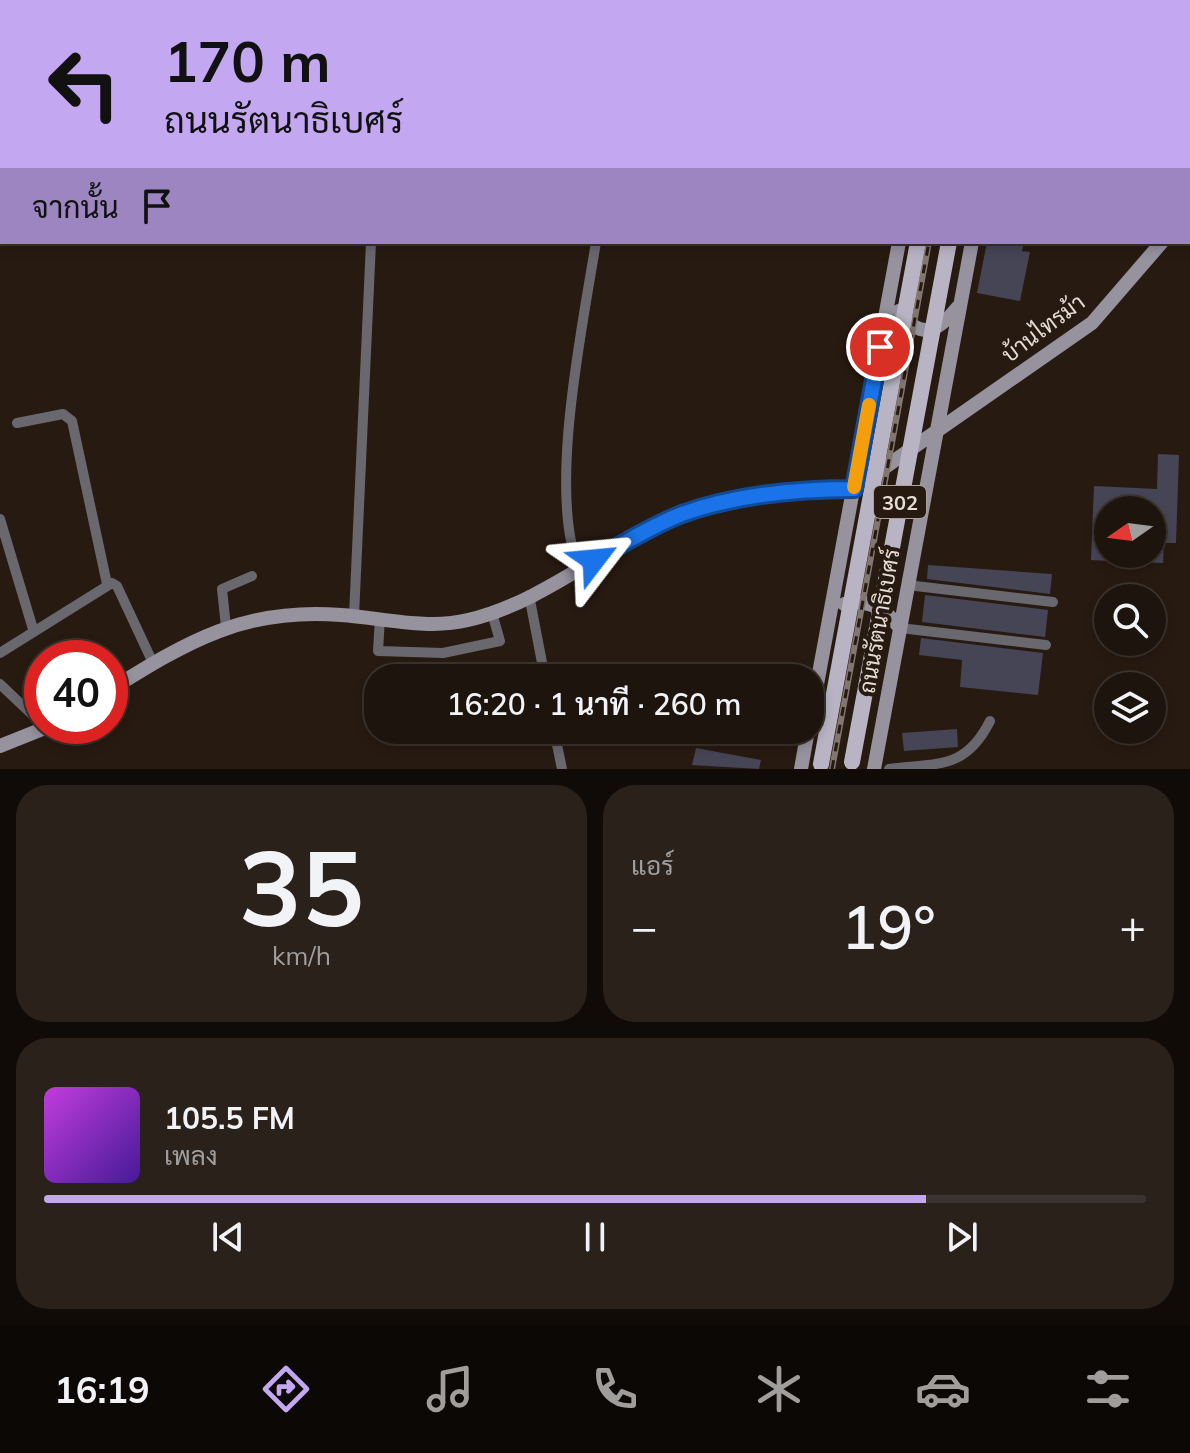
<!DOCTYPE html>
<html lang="th">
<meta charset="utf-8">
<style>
body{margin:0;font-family:Mulish,Sarabun,sans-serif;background:#2a211b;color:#f1f3f6;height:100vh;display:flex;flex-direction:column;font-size:30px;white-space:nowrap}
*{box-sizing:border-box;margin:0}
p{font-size:26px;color:#a09e9d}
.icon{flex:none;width:44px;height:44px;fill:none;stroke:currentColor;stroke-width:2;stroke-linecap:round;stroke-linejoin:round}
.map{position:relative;height:769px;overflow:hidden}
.drawer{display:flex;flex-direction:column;gap:16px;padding:16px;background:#100b07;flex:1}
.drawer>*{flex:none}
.top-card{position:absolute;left:0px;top:0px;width:1190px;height:244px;box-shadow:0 4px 12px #0003,0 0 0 2px #3b332e;background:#c4a7f1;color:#111;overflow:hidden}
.needle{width:52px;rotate:256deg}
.controls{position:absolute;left:1094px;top:496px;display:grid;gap:16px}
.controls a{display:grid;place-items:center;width:72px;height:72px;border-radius:50%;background:#1d140d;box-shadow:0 4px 12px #0003,0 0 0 2px #3b332e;font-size:40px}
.speed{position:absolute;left:24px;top:640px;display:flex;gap:16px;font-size:40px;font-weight:700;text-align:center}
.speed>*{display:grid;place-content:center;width:104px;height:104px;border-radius:50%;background:#1d140d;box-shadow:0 4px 12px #0003,0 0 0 2px #3b332e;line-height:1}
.speed .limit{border:12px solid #d22;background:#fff;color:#111}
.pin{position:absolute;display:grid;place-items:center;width:68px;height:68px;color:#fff;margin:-34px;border:4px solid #fff;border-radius:50%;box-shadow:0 2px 8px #0007}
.me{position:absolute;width:88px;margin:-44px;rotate:61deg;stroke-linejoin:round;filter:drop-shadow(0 0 6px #0008)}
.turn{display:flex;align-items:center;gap:28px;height:168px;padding:0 32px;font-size:36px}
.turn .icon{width:104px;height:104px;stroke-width:2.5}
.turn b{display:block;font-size:56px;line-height:68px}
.then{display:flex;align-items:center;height:76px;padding:0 32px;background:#0003;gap:16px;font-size:30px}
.big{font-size:60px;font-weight:600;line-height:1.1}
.drawer .tile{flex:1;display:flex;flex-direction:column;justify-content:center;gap:12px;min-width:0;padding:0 28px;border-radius:32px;background:#2a211b}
.drawer .dial{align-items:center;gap:0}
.dial b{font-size:104px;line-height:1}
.song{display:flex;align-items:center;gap:24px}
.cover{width:96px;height:96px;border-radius:12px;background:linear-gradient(135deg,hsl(290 70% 55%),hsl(260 70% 35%))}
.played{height:8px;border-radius:4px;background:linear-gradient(90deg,#c4a7f1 80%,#3b332e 80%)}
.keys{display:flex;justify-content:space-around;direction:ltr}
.heat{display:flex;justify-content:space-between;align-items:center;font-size:44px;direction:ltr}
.drawer .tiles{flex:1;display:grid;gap:16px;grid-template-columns:1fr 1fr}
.tile:last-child{grid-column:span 2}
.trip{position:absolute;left:364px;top:664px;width:460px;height:80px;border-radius:32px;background:#1d140d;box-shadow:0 4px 12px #0003,0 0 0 2px #3b332e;font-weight:600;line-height:80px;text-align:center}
.tab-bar{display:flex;height:128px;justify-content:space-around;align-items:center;background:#0c0805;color:#a09e9d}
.tab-bar .icon{width:56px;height:56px}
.tab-bar .active{color:#c4a7f1}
.tab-bar b{font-size:36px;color:#f1f3f6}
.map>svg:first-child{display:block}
.building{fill:#464555}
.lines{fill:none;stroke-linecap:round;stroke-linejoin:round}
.street{stroke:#6a686f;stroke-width:10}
.secondary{stroke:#96939f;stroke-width:14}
.primary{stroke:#b9b4c4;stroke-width:16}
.rail-casing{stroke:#82776f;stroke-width:6}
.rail{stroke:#271a11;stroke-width:3;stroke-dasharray:9;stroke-linecap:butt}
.primary-bridge{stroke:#b9b4c4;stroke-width:16}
.route-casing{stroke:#114b97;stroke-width:20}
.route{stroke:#1a73e8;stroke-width:14}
.slow{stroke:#f59e0b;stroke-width:14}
.labels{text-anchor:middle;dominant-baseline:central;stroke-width:8;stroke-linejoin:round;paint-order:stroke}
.shield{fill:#271a11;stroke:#ada29c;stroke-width:2}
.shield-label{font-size:20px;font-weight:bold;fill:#e6ddd7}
.street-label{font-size:22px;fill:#e6ddd7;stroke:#271a11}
</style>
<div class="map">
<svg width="1190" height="769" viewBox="0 0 1190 769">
<rect width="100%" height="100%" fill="#271a11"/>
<path class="building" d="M987 242H1024L1022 251 1030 252 1020 301 977 293Z
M1158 454 1179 455 1176 543H1164L1163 563 1114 561 1115 554H1152V510H1108V561L1091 560 1094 486 1157 489Z
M928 565 1052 574 1050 594 927 579Z
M925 595 1048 610 1045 637 922 622Z
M921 638 1043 653 1038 695 960 687 962 660 919 655Z
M957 729 958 747 904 751 902 733Z
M696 748 761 760 759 769 692 765Z"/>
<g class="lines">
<path class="street" d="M34 2 35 0
M101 2V0
M187 2V0
M635 2V0
M787 2V0
M868 2V0
M1188 19 1190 15
M1188 112H1190
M0 131 2 128
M17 423 63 414 72 421 107 584
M0 519 33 629
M579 568C547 493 583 324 596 242
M907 585 1053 602
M529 595 545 678
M354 616 371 242
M380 618 378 651 443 653 500 641 492 613
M226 627 222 589 252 576
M900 628 1046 645
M0 653 112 583 117 586 153 663
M0 684 42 724
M554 730 562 769
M889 769C939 763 966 769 990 721"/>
<path class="secondary" d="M943 2V0
M1016 2 1017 0
M1188 207 1190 204
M899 311C920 340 937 333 957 308
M868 479 1092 323 1162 242
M844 604C869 598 885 609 900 628
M110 690C188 641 246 607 341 615 383 618 428 630 468 620 534 605 593 557 653 527 713 498 788 489 854 489
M810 722 899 242
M0 746 50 726
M801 769 808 730
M874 769 972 242"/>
<path class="primary" d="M962 2V0
M994 2V0"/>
<g class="rail-casing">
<path id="rail" d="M973 2 974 0
M832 769 929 242"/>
</g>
<use href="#rail" class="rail"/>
<path class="primary-bridge" d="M852 762 949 242
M821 764 918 242"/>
</g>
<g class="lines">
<g class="route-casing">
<path id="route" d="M594 560C623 544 651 526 682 514 735 495 798 489 854 489L880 347"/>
</g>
<use href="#route" class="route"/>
<path class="slow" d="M854 487 869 405"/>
</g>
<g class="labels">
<rect class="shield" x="874" y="486" width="52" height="32" rx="6"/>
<g class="shield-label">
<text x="900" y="502">302</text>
</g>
<g class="street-label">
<text transform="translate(1043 328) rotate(-37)">บ้านไทรม้า</text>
<text transform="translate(879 621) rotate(-80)">ถนนรัตนาธิเบศร์</text>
</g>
</g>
</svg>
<div class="controls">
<a><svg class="needle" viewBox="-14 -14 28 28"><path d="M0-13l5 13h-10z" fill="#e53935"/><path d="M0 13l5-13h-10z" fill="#a09e9d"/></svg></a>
<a><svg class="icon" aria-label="search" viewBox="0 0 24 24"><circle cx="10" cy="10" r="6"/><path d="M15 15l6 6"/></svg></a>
<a><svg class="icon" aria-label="layers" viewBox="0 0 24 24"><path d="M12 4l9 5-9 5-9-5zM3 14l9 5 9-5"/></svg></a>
</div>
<div class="speed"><div class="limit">40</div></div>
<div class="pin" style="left:880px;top:347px;background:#d93025"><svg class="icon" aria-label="arrive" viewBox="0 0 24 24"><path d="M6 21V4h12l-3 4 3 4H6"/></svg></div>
<svg class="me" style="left:594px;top:560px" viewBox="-20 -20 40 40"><path d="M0-17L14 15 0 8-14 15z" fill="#1a73e8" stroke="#fff" stroke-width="4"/></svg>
<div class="trip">16:20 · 1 นาที · 260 m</div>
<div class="top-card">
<div class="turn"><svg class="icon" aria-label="left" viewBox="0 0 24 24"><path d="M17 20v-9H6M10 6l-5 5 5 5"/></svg><div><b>170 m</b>ถนนรัตนาธิเบศร์</div></div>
<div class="then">จากนั้น<svg class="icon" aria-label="arrive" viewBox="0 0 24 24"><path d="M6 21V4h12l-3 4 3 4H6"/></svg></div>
</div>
</div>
<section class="drawer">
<div class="tiles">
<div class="tile dial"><b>35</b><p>km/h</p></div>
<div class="tile"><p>แอร์</p>
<div class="heat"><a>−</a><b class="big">19°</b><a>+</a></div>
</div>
<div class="tile">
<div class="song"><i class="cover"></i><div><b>105.5 FM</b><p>เพลง</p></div></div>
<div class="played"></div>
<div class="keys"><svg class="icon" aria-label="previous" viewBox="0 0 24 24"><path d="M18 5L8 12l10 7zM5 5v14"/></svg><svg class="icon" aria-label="pause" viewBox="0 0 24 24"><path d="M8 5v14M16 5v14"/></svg><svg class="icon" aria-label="next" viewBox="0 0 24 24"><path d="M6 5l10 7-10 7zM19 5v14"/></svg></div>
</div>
</div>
</section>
<nav class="tab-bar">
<b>16:19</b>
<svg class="icon active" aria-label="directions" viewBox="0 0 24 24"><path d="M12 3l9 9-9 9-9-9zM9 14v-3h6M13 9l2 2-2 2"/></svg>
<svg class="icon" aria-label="music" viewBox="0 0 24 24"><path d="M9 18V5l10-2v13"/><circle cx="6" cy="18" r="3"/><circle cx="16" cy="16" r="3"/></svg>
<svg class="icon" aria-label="phone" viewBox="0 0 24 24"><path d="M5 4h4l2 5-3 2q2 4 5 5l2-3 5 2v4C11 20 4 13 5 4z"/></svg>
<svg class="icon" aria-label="climate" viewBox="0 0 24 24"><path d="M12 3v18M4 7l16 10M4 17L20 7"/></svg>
<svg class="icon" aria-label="car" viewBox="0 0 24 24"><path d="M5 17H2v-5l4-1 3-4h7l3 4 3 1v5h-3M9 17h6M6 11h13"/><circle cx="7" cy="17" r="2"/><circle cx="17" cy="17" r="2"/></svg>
<svg class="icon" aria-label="filters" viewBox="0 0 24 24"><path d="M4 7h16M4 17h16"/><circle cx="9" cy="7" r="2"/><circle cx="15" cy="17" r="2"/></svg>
</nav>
